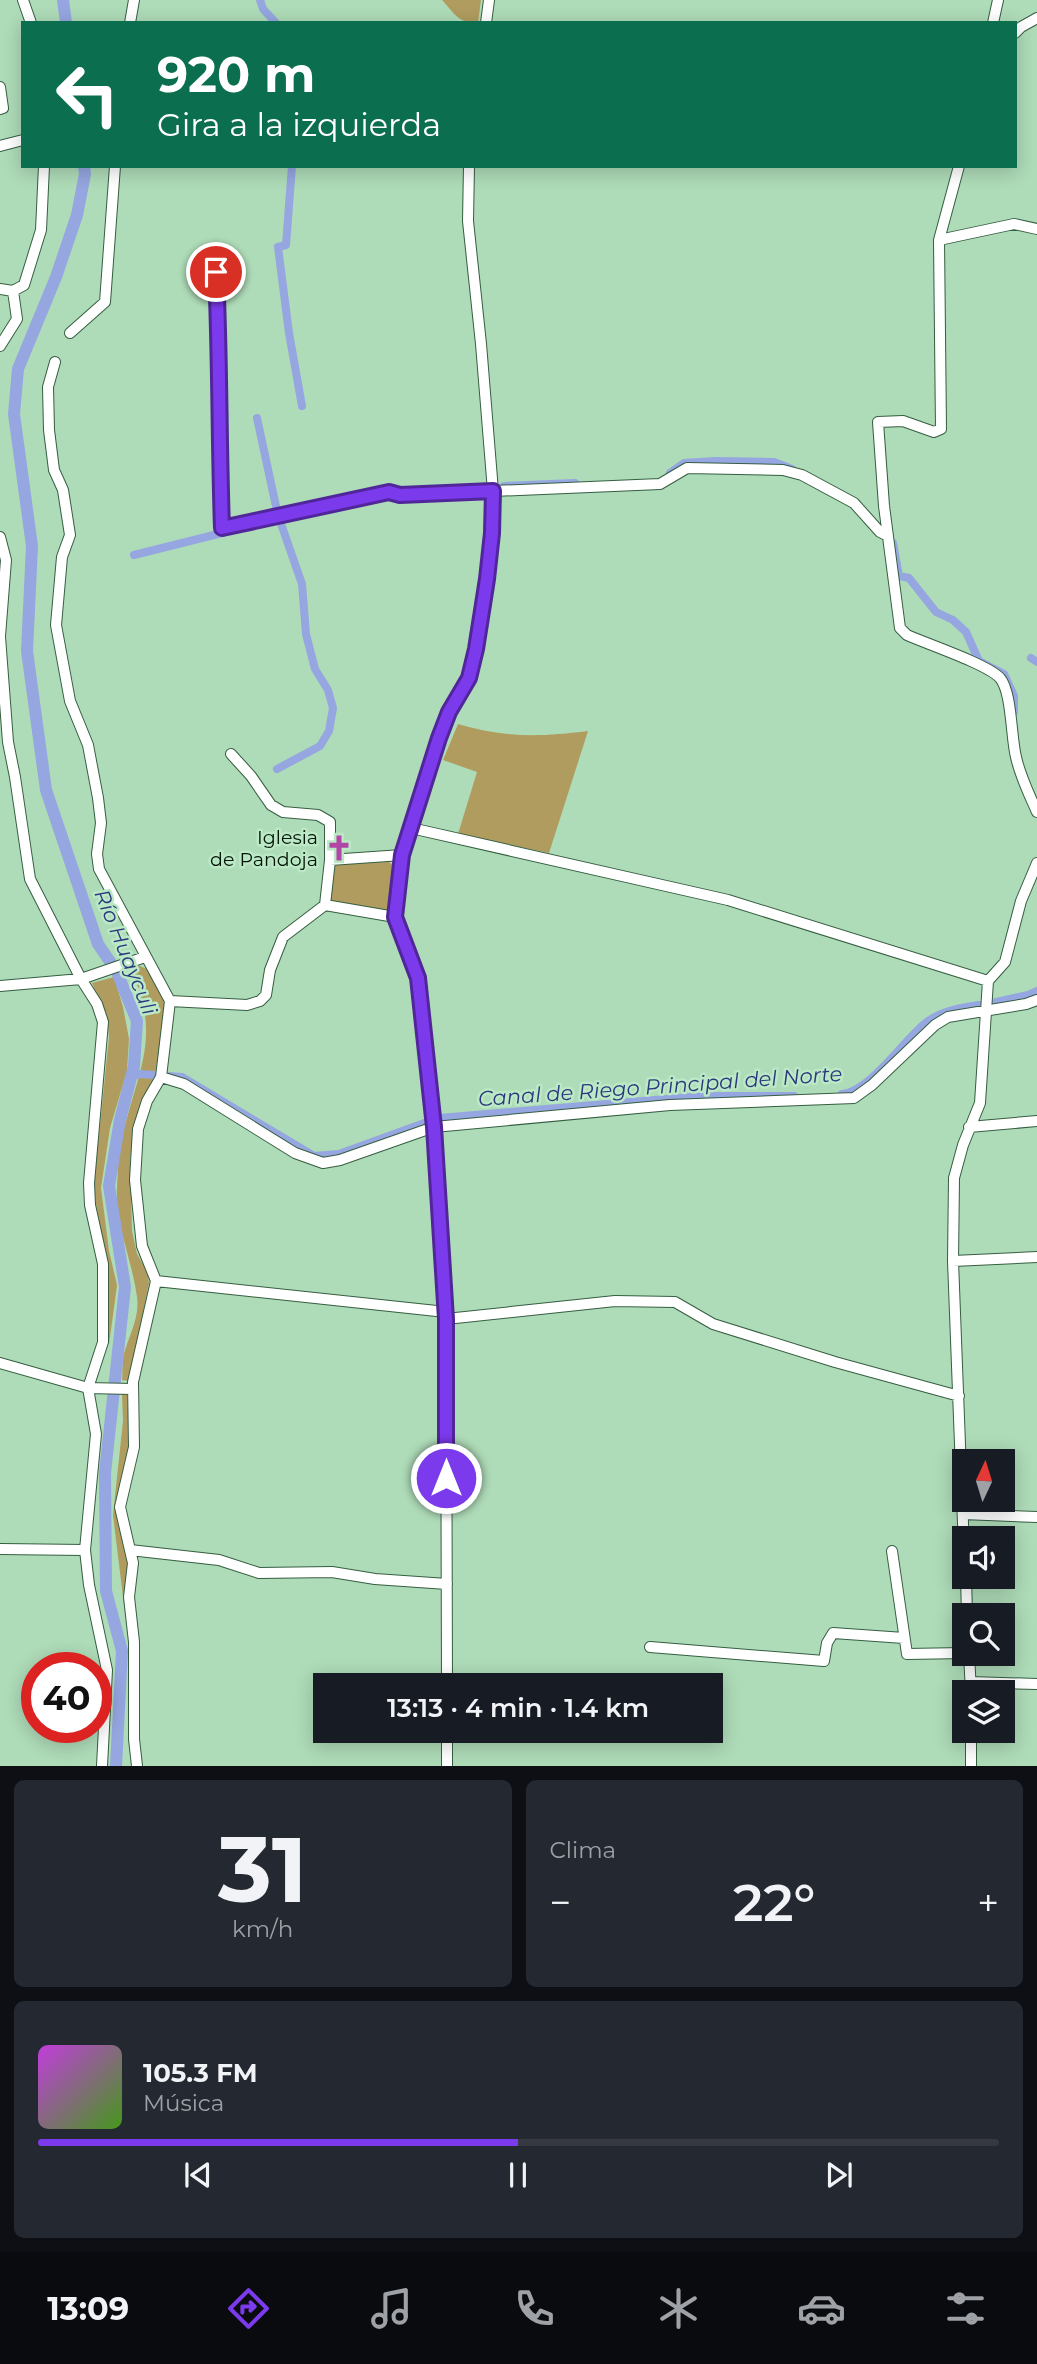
<!DOCTYPE html>
<html lang="es">
<meta charset="utf-8">
<style>
body{margin:0;font-family:Montserrat,sans-serif;background:#242831;color:#f1f3f6;height:100vh;display:flex;flex-direction:column;font-size:26px;white-space:nowrap}
*{box-sizing:border-box;margin:0}
p{font-size:23px;color:#9ea1a6}
.icon{flex:none;width:38px;height:38px;fill:none;stroke:currentColor;stroke-width:2;stroke-linecap:round;stroke-linejoin:round}
.map{position:relative;height:1766px;overflow:hidden}
.side{display:flex;flex-direction:column;gap:14px;padding:14px;background:#0d0f14;flex:1}
.side>*{flex:none}
.hud{position:absolute;left:21px;top:21px;width:996px;height:147px;border-radius:0px;box-shadow:0 4px 18px #0003;background:#0b6e4f;color:#fff;overflow:hidden}
.needle{width:46px;rotate:4deg}
.tools{position:absolute;left:952px;top:1449px;display:grid;gap:14px}
.tools a{display:grid;place-items:center;width:63px;height:63px;border-radius:0px;background:#171b24;box-shadow:0 4px 18px #0003;font-size:35px}
.speed{position:absolute;left:21px;top:1652px;display:flex;gap:14px;font-size:35px;font-weight:700;text-align:center}
.speed>*{display:grid;place-content:center;width:91px;height:91px;border-radius:50%;background:#171b24;box-shadow:0 4px 18px #0003;line-height:1}
.speed .limit{border:10px solid #d22;background:#fff;color:#111}
.pin{position:absolute;display:grid;place-items:center;width:60px;height:60px;color:#fff;margin:-30px;border:4px solid #fff;border-radius:50%;box-shadow:0 2px 7px #0007}
.me{position:absolute;width:77px;margin:-38px;rotate:0deg;stroke-linejoin:round;filter:drop-shadow(0 0 5px #0008)}
.turn{display:flex;align-items:center;gap:24px;height:147px;padding:0 21px;font-size:32px}
.turn .icon{width:91px;height:91px;stroke-width:2.5}
.turn b{display:block;font-size:49px;line-height:60px}
.big{font-size:52px;font-weight:600;line-height:1.1}
.side .tile{flex:1;display:flex;flex-direction:column;justify-content:center;gap:10px;min-width:0;padding:0 24px;border-radius:10px;background:#242831}
.side .dial{align-items:center;gap:0}
.dial b{font-size:91px;line-height:1}
.song{display:flex;align-items:center;gap:21px}
.cover{width:84px;height:84px;border-radius:10px;background:linear-gradient(135deg,hsl(290 70% 55%),hsl(100 70% 35%))}
.played{height:7px;border-radius:4px;background:linear-gradient(90deg,#7c3aed 50%,#363941 50%)}
.keys{display:flex;justify-content:space-around;direction:ltr}
.heat{display:flex;justify-content:space-between;align-items:center;font-size:38px;direction:ltr}
.side .tiles{flex:1;display:grid;gap:14px;grid-template-columns:1fr 1fr}
.tile:last-child{grid-column:span 2}
.trip{position:absolute;left:313px;top:1673px;width:410px;height:70px;border-radius:0px;background:#171b24;box-shadow:0 4px 18px #0003;font-weight:600;line-height:70px;text-align:center}
.tab-bar{display:flex;height:112px;justify-content:space-around;align-items:center;background:#090b0e;color:#9ea1a6}
.tab-bar .icon{width:49px;height:49px}
.tab-bar .current{color:#7c3aed}
.tab-bar b{font-size:32px;color:#f1f3f6}
.map>svg:first-child{display:block}
.green{fill:#b09c5f}
.lines{fill:none;stroke-linecap:round;stroke-linejoin:round}
.canal{stroke:#95a6e0;stroke-width:8}
.river{stroke:#95a6e0;stroke-width:12}
.minor-casing{stroke:#365e41;stroke-width:12}
.minor{stroke:#fff;stroke-width:10}
.route-casing{stroke:#51269a;stroke-width:18}
.route{stroke:#7c3aed;stroke-width:12}
.labels{text-anchor:middle;dominant-baseline:central;stroke-width:5;stroke-linejoin:round;paint-order:stroke}
.poi-label{font-size:19px;fill:#041408;stroke:#bbe8c5;text-anchor:end}
.water-label{font-size:21px;font-style:italic;fill:#2b387d;stroke:#bbe8c5}
</style>
<div class="map">
<svg width="1037" height="1766" viewBox="0 0 1037 1766">
<rect width="100%" height="100%" fill="#aedbb8"/>
<path class="green" d="M442 0H481L478 23C458 23 455 14 442 0Z
M458 724C506 738 539 737 588 731L549 853 458 834 477 772 443 760Z
M389 862 394 866 391 908 387 910 335 904 330 901 332 869 335 863Z
M137 965 147 969 166 1002 155 1075 146 1093 135 1125 130 1158 132 1231 137 1254 147 1271 149 1283 129 1381 122 1380C123 1372 122 1362 124 1354 129 1335 140 1317 137 1297 132 1259 115 1225 117 1187 118 1173 118 1158 121 1144 134 1076 165 1039 130 968Z
M114 977 123 1007 129 1039 127 1071 110 1128 101 1188 109 1251 117 1285 109 1345C109 1311 109 1278 103 1245 100 1224 95 1205 94 1184L109 1037 107 1018 92 983Z
M122 1392 127 1393 130 1447 119 1491 129 1564 124 1605 113 1515 123 1421Z"/>
<g class="lines">
<path class="canal" d="M260 0 263 9 276 23
M292 166 286 245 278 247 289 333 302 406
M257 418 277 511
M670 473 684 463 715 461 774 462 792 469
M504 486 575 483
M893 543 899 576 909 578 936 612 953 620 966 632 979 661 1004 674 1014 696V712
M134 555 238 529
M1031 658 1037 662
M277 769 320 746 329 731 333 708 328 690 315 669 306 634 302 584 279 518
M992 1003 1028 995 1037 991
M131 1077 140 1074 182 1077 314 1156 339 1154 427 1122
M842 1094C871 1091 904 1039 928 1021 944 1010 961 1008 979 1005
M439 1118 702 1096H794"/>
<path class="river" d="M63 0 66 23
M84 166 85 174 77 215 56 277 18 369 14 414 32 546 27 651 46 790 98 944 117 972 137 1021 134 1066 120 1120 109 1186 125 1287 105 1473 106 1591 122 1651 116 1766"/>
<g class="minor-casing">
<path id="minor" d="M23 0 31 23
M130 23 134 0
M486 23 489 0
M993 23 998 0
M1015 33 1021 27 1037 18
M0 87 3 108 0 109
M0 146 23 140
M959 166 939 240 941 429 934 432 903 421 878 422 884 506 900 628 907 635C927 644 987 664 1000 678 1012 692 1011 738 1016 757 1020 776 1029 794 1037 812
M939 240 1014 224 1037 229
M216 273C221 358 219 442 222 528L389 492 400 495 660 484 687 468 783 470 802 475 854 503 880 532 888 536
M0 289 13 291 17 319 0 346
M13 291 24 285 41 230 44 166
M70 333 105 302 115 166
M55 362 48 387 49 430 54 470 63 490 70 535 62 557 56 625 70 701 88 745 98 798 101 823 97 854 99 869 170 1001 161 1077 147 1101 138 1129 135 1180 142 1246 156 1281 133 1382 134 1447 120 1507 133 1563 129 1597 134 1642V1739L137 1766
M0 537 6 560 0 636
M0 637 8 742 15 777 30 879 81 979 97 1004 103 1022 89 1183 90 1205 103 1264V1342L88 1388 96 1434 85 1550 89 1585 107 1670 102 1766
M231 754 251 776 271 805 283 812 318 815 330 822V860
M411 828 728 900 988 981
M395 917 325 905 330 860 402 855
M0 986 81 979 145 957
M170 1001 247 1005 260 1001 266 995 270 970 283 937 325 905
M161 1077 184 1084 295 1153 323 1163 340 1160 434 1127 670 1105 854 1098 872 1085 935 1025 948 1017 1026 1004 1037 1000
M969 1127 1037 1121
M953 1261 1037 1257
M156 1281 446 1312
M446 1319 615 1301 675 1302 713 1324 835 1362 959 1396
M0 1363 88 1388 132 1389
M963 1514 1037 1517
M0 1549 85 1550
M964 1549 953 1261 954 1178 963 1145 980 1103 988 981 1005 962 1021 901 1037 863
M130 1550 219 1560 259 1573 332 1572 375 1579 447 1584
M892 1551 907 1654 964 1653
M966 1577 967 1615
M650 1647 824 1661 827 1643 833 1633 904 1638
M969 1654 971 1692
M970 1682 1037 1684
M447 1685 446 1319 434 1127 418 978 395 917 402 855 449 712 469 678 476 649 491 549 493 491 481 344 468 221 469 166
M447 1731V1766
M971 1731V1766"/>
</g>
<use href="#minor" class="minor"/>
</g>
<g class="lines">
<g class="route-casing">
<path id="route" d="M216 272C220 358 219 442 222 528L389 492 400 495 493 491 492 533 487 579 476 649 469 678 449 712 439 738 402 855 395 917 418 978 434 1127 446 1319V1478"/>
</g>
<use href="#route" class="route"/>
</g>
<defs>
<g id="church-bare" transform="scale(2.1)"><path d="M-1.2-6h2.4v3.5h3.3v2.4h-3.3V6h-2.4V-.1h-3.3v-2.4h3.3Z" fill="#b246a7" stroke="#bbe8c5" stroke-width="2.5" paint-order="stroke"/></g>
</defs>
<g fill-rule="evenodd">
<use href="#church-bare" x="339" y="848"/>
</g>
<g class="labels">
<g class="poi-label">
<text x="318" y="837">Iglesia<tspan x="318" dy="22">de Pandoja</tspan></text>
</g>
<g class="water-label">
<text transform="translate(126 952) rotate(68)">Río Huayculi</text>
<text transform="translate(660 1086) rotate(-4)">Canal de Riego Principal del Norte</text>
</g>
</g>
</svg>
<div class="tools">
<a><svg class="needle" viewBox="-14 -14 28 28"><path d="M0-13l5 13h-10z" fill="#e53935"/><path d="M0 13l5-13h-10z" fill="#9ea1a6"/></svg></a>
<a><svg class="icon" aria-label="sound" viewBox="0 0 24 24"><path d="M4 9h4l5-4v14l-5-4H4zM17 9q2 3 0 6"/></svg></a>
<a><svg class="icon" aria-label="search" viewBox="0 0 24 24"><circle cx="10" cy="10" r="6"/><path d="M15 15l6 6"/></svg></a>
<a><svg class="icon" aria-label="layers" viewBox="0 0 24 24"><path d="M12 4l9 5-9 5-9-5zM3 14l9 5 9-5"/></svg></a>
</div>
<div class="speed"><div class="limit">40</div></div>
<div class="pin" style="left:216px;top:272px;background:#d93025"><svg class="icon" aria-label="arrive" viewBox="0 0 24 24"><path d="M6 21V4h12l-3 4 3 4H6"/></svg></div>
<svg class="me" style="left:446px;top:1478px" viewBox="-20 -20 40 40"><circle r="17" fill="#7c3aed" stroke="#fff" stroke-width="3"/><path d="M0-11L8 9 0 5-8 9z" fill="#fff"/></svg>
<div class="trip">13:13 · 4 min · 1.4 km</div>
<div class="hud">
<div class="turn"><svg class="icon" aria-label="left" viewBox="0 0 24 24"><path d="M17 20v-9H6M10 6l-5 5 5 5"/></svg><div><b>920 m</b>Gira a la izquierda</div></div>
</div>
</div>
<section class="side">
<div class="tiles">
<div class="tile dial"><b>31</b><p>km/h</p></div>
<div class="tile"><p>Clima</p>
<div class="heat"><a>−</a><b class="big">22°</b><a>+</a></div>
</div>
<div class="tile">
<div class="song"><i class="cover"></i><div><b>105.3 FM</b><p>Música</p></div></div>
<div class="played"></div>
<div class="keys"><svg class="icon" aria-label="previous" viewBox="0 0 24 24"><path d="M18 5L8 12l10 7zM5 5v14"/></svg><svg class="icon" aria-label="pause" viewBox="0 0 24 24"><path d="M8 5v14M16 5v14"/></svg><svg class="icon" aria-label="next" viewBox="0 0 24 24"><path d="M6 5l10 7-10 7zM19 5v14"/></svg></div>
</div>
</div>
</section>
<nav class="tab-bar">
<b>13:09</b>
<svg class="icon current" aria-label="directions" viewBox="0 0 24 24"><path d="M12 3l9 9-9 9-9-9zM9 14v-3h6M13 9l2 2-2 2"/></svg>
<svg class="icon" aria-label="music" viewBox="0 0 24 24"><path d="M9 18V5l10-2v13"/><circle cx="6" cy="18" r="3"/><circle cx="16" cy="16" r="3"/></svg>
<svg class="icon" aria-label="phone" viewBox="0 0 24 24"><path d="M5 4h4l2 5-3 2q2 4 5 5l2-3 5 2v4C11 20 4 13 5 4z"/></svg>
<svg class="icon" aria-label="climate" viewBox="0 0 24 24"><path d="M12 3v18M4 7l16 10M4 17L20 7"/></svg>
<svg class="icon" aria-label="car" viewBox="0 0 24 24"><path d="M5 17H2v-5l4-1 3-4h7l3 4 3 1v5h-3M9 17h6M6 11h13"/><circle cx="7" cy="17" r="2"/><circle cx="17" cy="17" r="2"/></svg>
<svg class="icon" aria-label="filters" viewBox="0 0 24 24"><path d="M4 7h16M4 17h16"/><circle cx="9" cy="7" r="2"/><circle cx="15" cy="17" r="2"/></svg>
</nav>
